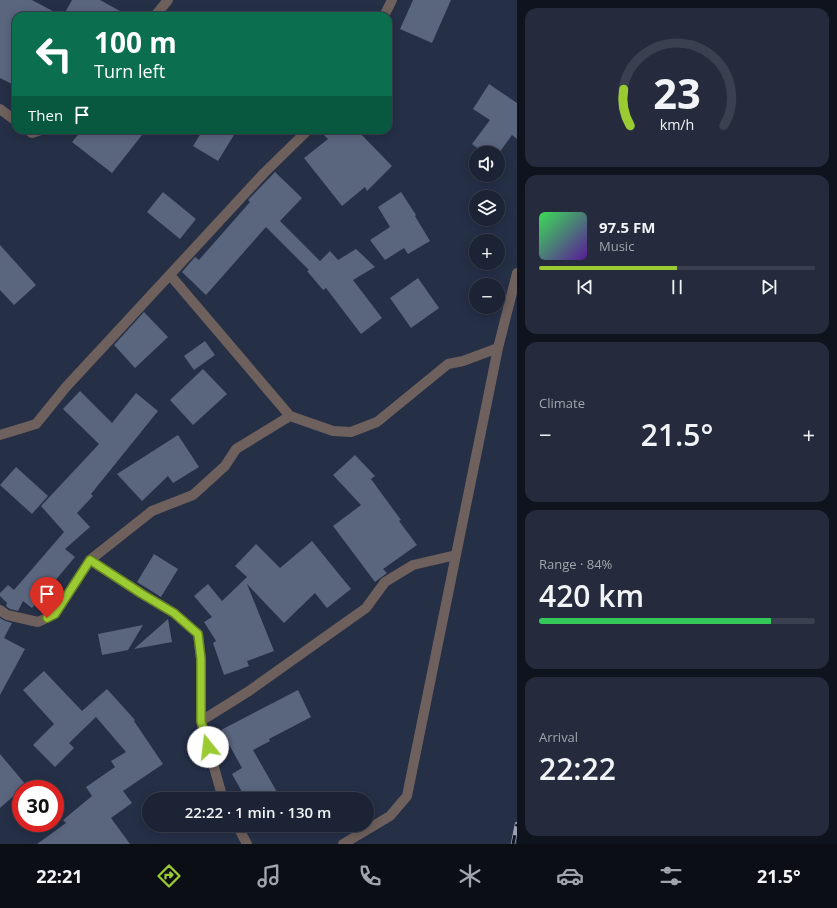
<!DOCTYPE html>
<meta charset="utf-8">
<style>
body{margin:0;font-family:"Open Sans",sans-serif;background:#252b3c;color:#f1f3f6;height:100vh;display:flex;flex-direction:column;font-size:15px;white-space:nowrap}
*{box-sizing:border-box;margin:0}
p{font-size:13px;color:#a0a4ac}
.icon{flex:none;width:22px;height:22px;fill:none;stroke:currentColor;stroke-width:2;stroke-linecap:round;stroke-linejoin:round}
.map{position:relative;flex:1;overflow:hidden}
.side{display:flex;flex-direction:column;gap:8px;padding:8px;background:#0f131d;width:320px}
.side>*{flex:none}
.banner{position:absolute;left:12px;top:12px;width:380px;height:122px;border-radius:12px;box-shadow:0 2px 10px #0003,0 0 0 1px #3a404f;background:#0b6e4f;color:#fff;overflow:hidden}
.controls{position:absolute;left:469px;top:146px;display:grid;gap:8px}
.controls a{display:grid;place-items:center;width:36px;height:36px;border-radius:50%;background:#1c2334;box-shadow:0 2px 10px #0003,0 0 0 1px #3a404f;font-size:20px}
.speed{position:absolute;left:12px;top:780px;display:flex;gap:8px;font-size:20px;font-weight:700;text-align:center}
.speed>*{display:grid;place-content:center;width:52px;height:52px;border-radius:50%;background:#1c2334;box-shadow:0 2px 10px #0003,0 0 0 1px #3a404f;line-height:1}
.speed .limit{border:6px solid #d22;background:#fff;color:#111}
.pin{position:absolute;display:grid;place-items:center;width:34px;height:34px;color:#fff;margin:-41px -17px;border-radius:50% 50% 50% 0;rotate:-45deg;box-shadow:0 0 4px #0007}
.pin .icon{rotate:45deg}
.me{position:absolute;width:44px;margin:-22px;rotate:344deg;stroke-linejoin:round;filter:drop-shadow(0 0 3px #0008)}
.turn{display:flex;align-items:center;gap:14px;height:84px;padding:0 16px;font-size:18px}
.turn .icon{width:52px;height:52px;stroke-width:2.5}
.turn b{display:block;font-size:28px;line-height:34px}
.then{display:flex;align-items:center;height:38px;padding:0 16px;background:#0003;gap:8px;font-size:15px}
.big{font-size:30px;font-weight:600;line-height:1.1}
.side .tile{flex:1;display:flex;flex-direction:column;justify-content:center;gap:6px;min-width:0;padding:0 14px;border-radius:12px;background:#252b3c}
.side .dial{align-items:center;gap:0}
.dial svg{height:104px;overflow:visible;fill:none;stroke:#3a404f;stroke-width:7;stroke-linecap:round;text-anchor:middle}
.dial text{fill:#f1f3f6;stroke:none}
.song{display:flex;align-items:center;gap:12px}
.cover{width:48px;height:48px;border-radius:6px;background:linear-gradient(135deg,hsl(130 70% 55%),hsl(270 70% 35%))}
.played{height:4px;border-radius:2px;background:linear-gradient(90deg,#9bcb32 50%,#3a404f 50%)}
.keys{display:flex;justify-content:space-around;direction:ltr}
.heat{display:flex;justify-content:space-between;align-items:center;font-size:22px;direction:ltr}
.charge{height:6px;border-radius:3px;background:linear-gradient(90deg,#34c759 84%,#3a404f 0)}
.trip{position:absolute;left:142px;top:792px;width:232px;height:40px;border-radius:20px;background:#1c2334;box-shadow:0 2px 10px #0003,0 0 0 1px #3a404f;font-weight:600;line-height:40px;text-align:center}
.tabs{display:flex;height:64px;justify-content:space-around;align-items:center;background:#0b0e15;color:#a0a4ac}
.tabs .icon{width:28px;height:28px}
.tabs .on{color:#9bcb32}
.tabs b{font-size:18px;color:#f1f3f6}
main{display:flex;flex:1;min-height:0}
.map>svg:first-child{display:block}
.building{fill:#5a657e}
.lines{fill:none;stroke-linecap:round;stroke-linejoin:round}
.minor{stroke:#6e605c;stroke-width:10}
.rail-casing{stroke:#99a0b2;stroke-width:4.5}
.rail{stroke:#131722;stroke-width:3;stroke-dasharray:9;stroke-linecap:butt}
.route-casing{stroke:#658420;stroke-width:10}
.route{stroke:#9bcb32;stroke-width:7}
</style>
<main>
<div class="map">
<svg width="517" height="844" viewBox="0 0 517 844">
<rect width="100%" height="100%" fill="#252f46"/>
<path class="building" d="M0 0H32L62 16H16V86L0 78Z
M72 0H100L129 16H63Z
M413 0H451L432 43 400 29Z
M489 84 517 103V139L512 135 499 153H484L472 144 490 120 473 109Z
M82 130H146L112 173 72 142Z
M203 130H237L218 161 193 146Z
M319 130H357L392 166 367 191 365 187 342 206 304 158 328 139Z
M275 172 302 198 280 221 320 261 330 251 338 260 356 249 375 267 353 280 382 318 361 334 326 288 323 290 307 271 309 270 266 227 206 295 182 272 195 257 199 260 250 202 248 200Z
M163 192 196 219 180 239 147 212Z
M401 192 416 215 415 216 430 241 408 254 404 248 385 260 370 240 390 227 378 207Z
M0 245 36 285 14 305 0 290Z
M418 278 439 308 411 328 390 298Z
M144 312 168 337 135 368 114 345Z
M205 341 215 355 194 370 184 356Z
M203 369 227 394 193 425 170 400Z
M80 391 112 423 136 393 158 411 91 494 93 496 77 513 90 527 65 549 75 557 32 608 23 601 18 611 10 609 6 606 7 603 0 596V593L8 585 14 590 64 532 41 506 99 444 63 409Z
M178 435 199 467 173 483 168 476 142 501 117 474Z
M355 455 375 476 371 479 401 520 399 521 417 545 383 569 387 573 375 582 333 526 361 505 333 475Z
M16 467 48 496 32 514 0 485Z
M312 541 351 589 327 608 315 593 284 623 247 584 274 651 247 661 249 666 224 675 213 643 216 641 204 622 212 617 194 596 208 584 222 601 247 577 235 566 256 544 280 568Z
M154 554 178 569 161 597 137 582Z
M0 618 5 621 12 623 4 638 25 649 0 695Z
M168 619 172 642 134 649Z
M143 625 128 650 102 655 98 634Z
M44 671 82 711 107 689 135 720 134 721 163 764 123 791 132 803 111 818 130 844H37L66 823 63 820 92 796 86 787 115 767 111 761 126 752 96 717 69 743 74 748 55 767 33 745 54 724 23 690Z
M298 690 311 717 269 739 270 741 253 750 281 799H246L232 774 242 768 221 730Z
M0 754 26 785 0 808Z"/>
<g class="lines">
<path class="minor" d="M155 16 168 0
M384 16 392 0
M0 109 16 121
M28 130 32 133 41 130
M170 275 290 416 333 431 351 432 377 422 448 364 463 361 498 348
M0 435 36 424 66 387 264 173 308 130
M90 560 142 594 174 613 198 634 201 659V721L223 799
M0 610 7 615 38 622 55 614 90 560 152 511 193 495 225 466 236 449 290 416
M201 721 249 691 366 608 385 582 413 565 456 555
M237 825 247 844
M343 844 390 816 407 796 498 348 517 273"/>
<g class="rail-casing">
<path id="rail" d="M513 844 517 824"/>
</g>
<use href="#rail" class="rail"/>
</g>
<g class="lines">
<g class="route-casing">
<path id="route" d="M47 618 55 614 90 560 142 594 174 613 198 634 201 659V721L208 747"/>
</g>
<use href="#route" class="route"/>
</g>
</svg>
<div class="controls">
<a><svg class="icon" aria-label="sound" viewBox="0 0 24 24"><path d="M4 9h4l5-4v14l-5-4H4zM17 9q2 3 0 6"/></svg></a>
<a><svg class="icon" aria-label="layers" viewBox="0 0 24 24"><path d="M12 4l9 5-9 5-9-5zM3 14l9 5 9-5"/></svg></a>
<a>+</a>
<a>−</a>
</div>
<div class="speed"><div class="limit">30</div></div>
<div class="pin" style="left:47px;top:618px;background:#d93025"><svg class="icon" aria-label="arrive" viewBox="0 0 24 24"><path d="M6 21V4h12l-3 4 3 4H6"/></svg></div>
<svg class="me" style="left:208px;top:747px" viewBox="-20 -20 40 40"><circle r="19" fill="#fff"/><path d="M0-13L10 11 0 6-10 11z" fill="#9bcb32"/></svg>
<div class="trip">22:22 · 1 min · 130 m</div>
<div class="banner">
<div class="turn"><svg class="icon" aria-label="left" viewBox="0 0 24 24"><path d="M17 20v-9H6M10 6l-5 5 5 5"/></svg><div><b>100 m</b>Turn left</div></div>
<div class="then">Then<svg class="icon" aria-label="arrive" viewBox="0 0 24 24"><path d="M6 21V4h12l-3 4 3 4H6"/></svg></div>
</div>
</div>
<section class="side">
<div class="tile dial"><svg viewBox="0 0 100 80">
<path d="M14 69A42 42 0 1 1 86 69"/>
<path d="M14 69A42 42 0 0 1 9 41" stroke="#9bcb32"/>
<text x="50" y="56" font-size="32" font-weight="700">23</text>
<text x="50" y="72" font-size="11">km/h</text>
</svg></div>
<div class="tile">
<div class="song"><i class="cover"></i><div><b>97.5 FM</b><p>Music</p></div></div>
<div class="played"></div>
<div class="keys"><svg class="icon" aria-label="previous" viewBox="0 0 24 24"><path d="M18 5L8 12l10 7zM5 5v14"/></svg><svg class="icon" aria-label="pause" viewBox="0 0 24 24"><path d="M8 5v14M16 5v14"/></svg><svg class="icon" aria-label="next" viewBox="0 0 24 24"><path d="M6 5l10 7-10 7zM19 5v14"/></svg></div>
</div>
<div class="tile"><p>Climate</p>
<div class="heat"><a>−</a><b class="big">21.5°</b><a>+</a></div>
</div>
<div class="tile"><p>Range · 84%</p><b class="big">420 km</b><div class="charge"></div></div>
<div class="tile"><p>Arrival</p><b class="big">22:22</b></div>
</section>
</main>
<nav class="tabs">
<b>22:21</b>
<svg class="icon on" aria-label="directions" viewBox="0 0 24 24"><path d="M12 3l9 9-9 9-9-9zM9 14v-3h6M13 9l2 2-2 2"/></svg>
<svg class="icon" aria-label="music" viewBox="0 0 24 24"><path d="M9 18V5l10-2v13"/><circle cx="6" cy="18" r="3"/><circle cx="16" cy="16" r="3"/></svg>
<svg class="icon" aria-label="phone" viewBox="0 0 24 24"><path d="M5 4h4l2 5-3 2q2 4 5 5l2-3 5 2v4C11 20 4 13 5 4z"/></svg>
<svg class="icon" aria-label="climate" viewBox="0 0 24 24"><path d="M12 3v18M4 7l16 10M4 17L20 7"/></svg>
<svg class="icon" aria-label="car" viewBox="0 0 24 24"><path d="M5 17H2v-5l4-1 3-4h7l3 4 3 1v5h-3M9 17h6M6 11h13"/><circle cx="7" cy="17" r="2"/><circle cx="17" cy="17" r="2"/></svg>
<svg class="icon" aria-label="filters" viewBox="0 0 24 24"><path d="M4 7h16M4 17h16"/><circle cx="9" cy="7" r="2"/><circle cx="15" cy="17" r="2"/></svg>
<b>21.5°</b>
</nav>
